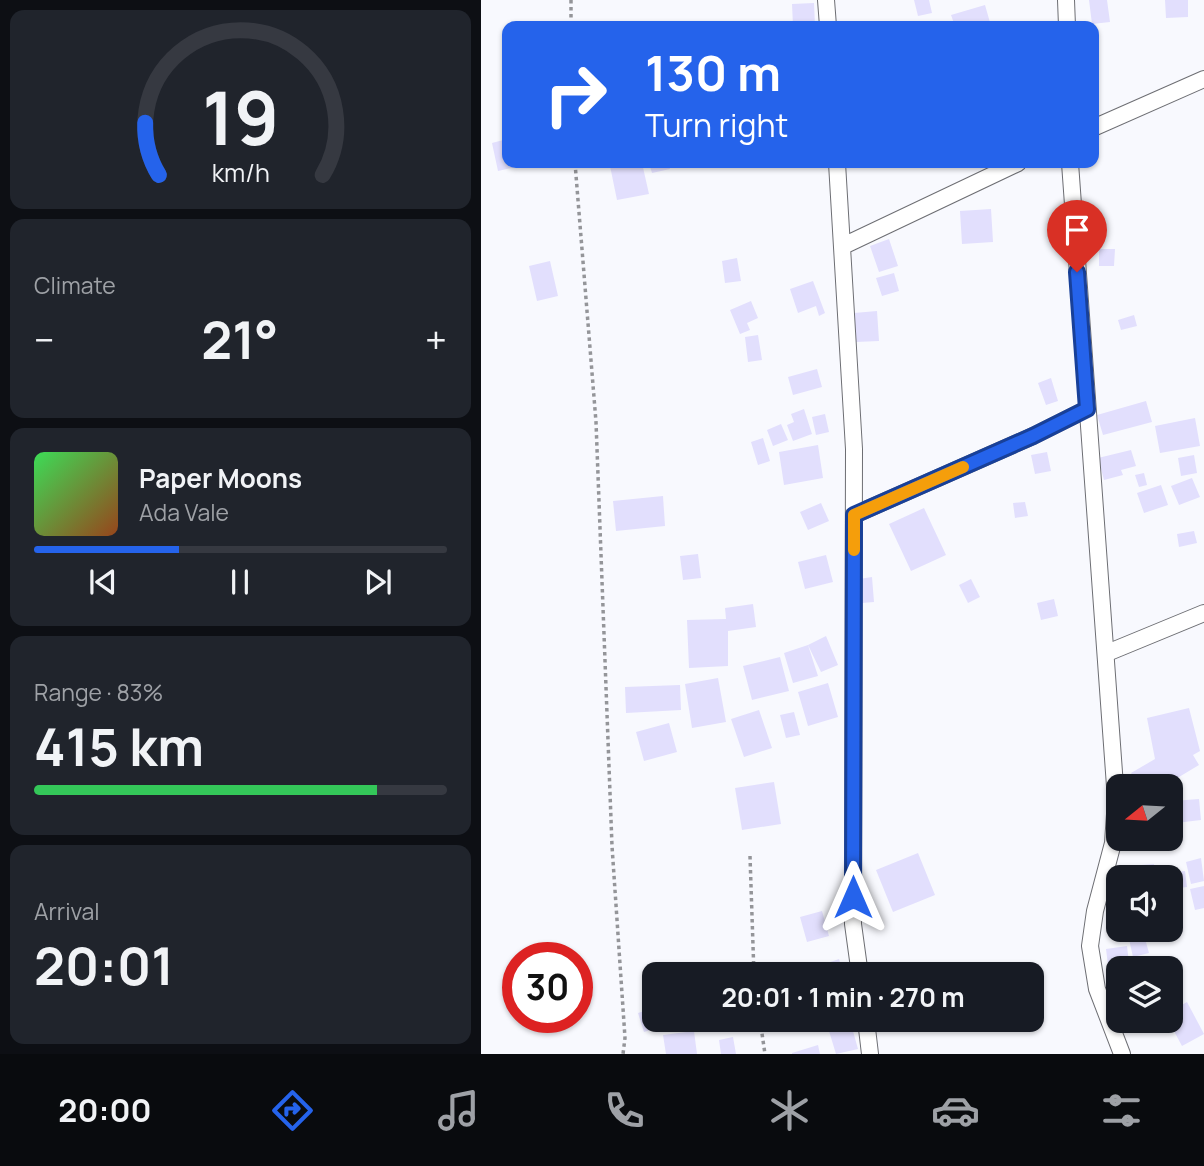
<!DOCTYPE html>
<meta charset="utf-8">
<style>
body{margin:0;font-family:Manrope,sans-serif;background:#20242c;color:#f1f3f6;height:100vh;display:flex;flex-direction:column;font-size:26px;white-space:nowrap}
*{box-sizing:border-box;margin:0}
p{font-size:23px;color:#9ea1a6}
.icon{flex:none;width:38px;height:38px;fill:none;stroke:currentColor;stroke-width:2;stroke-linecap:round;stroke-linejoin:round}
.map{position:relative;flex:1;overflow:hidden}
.side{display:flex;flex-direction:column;gap:10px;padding:10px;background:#0d0f14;width:481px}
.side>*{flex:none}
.banner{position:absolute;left:21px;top:21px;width:597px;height:147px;border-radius:14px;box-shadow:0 2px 5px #0004;background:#2563eb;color:#fff;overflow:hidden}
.needle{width:46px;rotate:252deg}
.fabs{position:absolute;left:625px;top:774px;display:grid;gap:14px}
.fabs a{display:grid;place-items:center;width:77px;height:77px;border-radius:14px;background:#171b24;box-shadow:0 2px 5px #0004;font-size:35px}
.speed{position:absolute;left:21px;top:942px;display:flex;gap:14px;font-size:35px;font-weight:700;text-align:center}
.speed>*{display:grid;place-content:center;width:91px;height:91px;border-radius:50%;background:#171b24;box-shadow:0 2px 5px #0004;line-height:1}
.speed .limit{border:10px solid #d22;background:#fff;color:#111}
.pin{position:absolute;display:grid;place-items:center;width:60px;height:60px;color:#fff;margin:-72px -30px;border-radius:50% 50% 50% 0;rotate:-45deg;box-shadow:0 0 7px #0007}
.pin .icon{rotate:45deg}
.me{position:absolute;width:77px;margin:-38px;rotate:0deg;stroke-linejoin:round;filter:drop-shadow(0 0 5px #0008)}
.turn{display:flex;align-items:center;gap:24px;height:147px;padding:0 28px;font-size:32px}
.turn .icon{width:91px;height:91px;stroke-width:2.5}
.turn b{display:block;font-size:49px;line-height:60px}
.big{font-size:52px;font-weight:700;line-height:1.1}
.side .widget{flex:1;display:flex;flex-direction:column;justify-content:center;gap:10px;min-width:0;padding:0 24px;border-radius:14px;background:#20242c}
.side .dial{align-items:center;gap:0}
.dial svg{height:182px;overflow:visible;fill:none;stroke:#363941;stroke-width:7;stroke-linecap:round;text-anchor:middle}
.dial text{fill:#f1f3f6;stroke:none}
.song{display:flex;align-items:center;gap:21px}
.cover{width:84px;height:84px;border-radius:10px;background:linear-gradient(135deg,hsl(130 70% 55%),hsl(20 70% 35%))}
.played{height:7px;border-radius:4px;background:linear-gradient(90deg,#2563eb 35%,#363941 35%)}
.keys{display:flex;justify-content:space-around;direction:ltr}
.heat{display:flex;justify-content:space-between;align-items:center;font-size:38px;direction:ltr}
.charge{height:10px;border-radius:5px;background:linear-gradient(90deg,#34c759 83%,#363941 0)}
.trip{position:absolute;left:161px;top:962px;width:402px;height:70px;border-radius:14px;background:#171b24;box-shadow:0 2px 5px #0004;font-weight:700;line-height:70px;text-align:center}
.menu{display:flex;height:112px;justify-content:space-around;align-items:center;background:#090b0e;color:#9ea1a6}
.menu .icon{width:49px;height:49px}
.menu .on{color:#2563eb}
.menu b{font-size:32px;color:#f1f3f6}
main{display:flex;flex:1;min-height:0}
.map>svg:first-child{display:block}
.building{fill:#e2dffd}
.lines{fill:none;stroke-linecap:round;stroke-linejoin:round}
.minor-casing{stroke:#6d6e73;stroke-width:18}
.path{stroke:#949599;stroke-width:3.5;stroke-dasharray:3.5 3.5;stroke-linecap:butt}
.minor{stroke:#fff;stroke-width:16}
.route-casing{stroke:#184099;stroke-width:18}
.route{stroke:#2563eb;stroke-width:12}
.slow{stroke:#f59e0b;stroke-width:12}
</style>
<main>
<section class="side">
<div class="widget dial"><svg viewBox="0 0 100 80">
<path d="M14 69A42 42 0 1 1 86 69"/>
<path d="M14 69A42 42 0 0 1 8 46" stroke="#2563eb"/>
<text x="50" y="56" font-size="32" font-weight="700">19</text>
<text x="50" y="72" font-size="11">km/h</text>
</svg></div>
<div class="widget"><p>Climate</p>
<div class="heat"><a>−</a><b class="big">21°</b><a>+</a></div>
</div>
<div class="widget">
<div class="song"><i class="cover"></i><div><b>Paper Moons</b><p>Ada Vale</p></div></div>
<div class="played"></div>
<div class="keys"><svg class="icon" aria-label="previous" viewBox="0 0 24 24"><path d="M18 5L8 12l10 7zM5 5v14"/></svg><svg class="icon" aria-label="pause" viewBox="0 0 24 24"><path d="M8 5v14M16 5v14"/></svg><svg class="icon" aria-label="next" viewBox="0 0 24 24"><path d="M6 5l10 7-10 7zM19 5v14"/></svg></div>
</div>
<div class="widget"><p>Range · 83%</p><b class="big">415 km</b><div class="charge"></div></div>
<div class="widget"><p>Arrival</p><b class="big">20:01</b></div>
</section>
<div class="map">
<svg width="723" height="1054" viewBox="0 0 723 1054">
<rect width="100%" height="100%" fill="#f8f9fe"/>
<path class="building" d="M433 0H448L451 13 437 16Z
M608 0H626L629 22 611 24Z
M684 0H707V17L685 18Z
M333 3 334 26H312L311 4Z
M504 5 510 26H474L470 15Z
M26 139V163L47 164 17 171 11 143Z
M145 163H161L168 194 136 200 129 166Z
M168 163H187L189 169 171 173Z
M510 209 512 242 481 244 479 211Z
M408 239 417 266 398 272 389 246Z
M618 249H634L633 266H618Z
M256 258 260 281 244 283 241 261Z
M69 261 77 296 56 301 48 266Z
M413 273 418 291 401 296 395 278Z
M332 281 344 313 338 316 335 306 317 313 309 289Z
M270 301 277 318 266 323 269 330 259 334 249 310Z
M396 311 398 341 375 342 373 313Z
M653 315 656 326 640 330 637 320Z
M277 335 281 360 267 362 264 337Z
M336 369 341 387 312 395 307 377Z
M570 378 577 401 565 405 557 383Z
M665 401 671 422 622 435 616 415Z
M323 409 331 434 312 441 306 425 313 422 310 414Z
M344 414 348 432 335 435 331 417Z
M714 418 719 446 679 453 674 426Z
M300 424 307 440 292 446 286 430Z
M282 438 289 461 277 465 270 442Z
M337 445 342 478 303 485 298 452Z
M650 450 655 466 640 470 642 475 623 480 617 458Z
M566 452 570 471 554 474 550 455Z
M713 455 716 473 700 476 697 458Z
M663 473 666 485 658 487 654 475Z
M711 478 719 497 698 505 690 486Z
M680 485 687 505 663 513 656 493Z
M182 496 184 526 135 531 132 501Z
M544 502 547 516 534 518 532 503Z
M340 503 348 521 327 530 319 512Z
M443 508 465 555 430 571 408 524Z
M713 531 716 543 698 547 696 534Z
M217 554 220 578 202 580 199 556Z
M345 555 352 582 324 589 317 562Z
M391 577 393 602 381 603 378 579Z
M490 579 499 597 487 603 478 585Z
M573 599 577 616 560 620 556 603Z
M272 604 275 627 247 631V666L208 668 206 620 245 619 244 608Z
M345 636 357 665 340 672 327 645Z
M327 645 337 676 312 683 303 653Z
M299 657 308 691 271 700 262 666Z
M237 678 245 722 211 728 204 684Z
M347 683 357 717 327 726 317 692Z
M199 685 200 710 145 713 144 687Z
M708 708 719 751 712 755 718 765 683 786H658L650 773 674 759 666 718Z
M278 710 291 748 263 757 250 719Z
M313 712 319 735 305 738 299 715Z
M188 723 196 752 163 761 155 732Z
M293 782 300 824 261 830 254 788Z
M718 799 720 820 695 823 692 801Z
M437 853 454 895 412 912 395 870Z
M720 858 723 881 710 884 705 862Z
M673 864 674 877H637L636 867Z
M704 871 706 887 690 889V877H685V873Z
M723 886V908L714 910 709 889Z
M341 911 348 936 326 942 319 917Z
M663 935 668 953 652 957 648 939Z
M646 946 648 963 627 965 625 949Z
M358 959 363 975H331L329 969Z
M706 1002 723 1034 701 1046 687 1020H690V1011Z
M173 1008V1020H187L188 1024 163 1032 157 1013Z
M370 1024 377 1049 355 1054 348 1031Z
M213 1031 216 1054H185L182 1035Z
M252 1037 255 1054H240L238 1040Z
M337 1045 339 1054H311V1053Z"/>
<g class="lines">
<g class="minor-casing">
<path id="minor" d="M345 0 347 26
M585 0 586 26
M612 128 723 79
M356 163 373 449 372 924 379 975
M589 163 635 800 632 843 614 911 609 946 616 989 641 1054
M362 246 537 163
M373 515 552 436 606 409
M626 653 723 613
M385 1020 389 1054"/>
</g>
<path class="path" d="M90 0V26
M94 163 115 422 131 846 144 1038 142 1054
M269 856 273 975
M279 1020 284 1054"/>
<use href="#minor" class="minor"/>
</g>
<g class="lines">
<g class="route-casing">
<path id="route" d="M372 897 373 515 552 436 606 409 596 272"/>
</g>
<use href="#route" class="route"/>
<path class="slow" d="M373 550V515L482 467"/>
</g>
</svg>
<div class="fabs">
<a><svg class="needle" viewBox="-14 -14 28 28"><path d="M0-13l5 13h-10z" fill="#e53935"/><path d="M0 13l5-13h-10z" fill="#9ea1a6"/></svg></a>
<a><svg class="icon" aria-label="sound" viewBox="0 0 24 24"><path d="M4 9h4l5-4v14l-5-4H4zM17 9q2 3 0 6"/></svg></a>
<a><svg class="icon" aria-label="layers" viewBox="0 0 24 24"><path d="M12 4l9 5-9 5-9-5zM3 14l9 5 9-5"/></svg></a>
</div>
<div class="speed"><div class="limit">30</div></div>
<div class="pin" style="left:596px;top:272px;background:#d93025"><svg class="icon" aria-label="arrive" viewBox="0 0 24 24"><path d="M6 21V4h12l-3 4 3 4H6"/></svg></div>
<svg class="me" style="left:372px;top:897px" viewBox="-20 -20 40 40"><path d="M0-17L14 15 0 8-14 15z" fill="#2563eb" stroke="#fff" stroke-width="4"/></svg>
<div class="trip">20:01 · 1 min · 270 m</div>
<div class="banner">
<div class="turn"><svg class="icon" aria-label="right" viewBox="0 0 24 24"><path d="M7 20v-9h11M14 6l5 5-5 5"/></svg><div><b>130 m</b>Turn right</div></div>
</div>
</div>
</main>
<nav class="menu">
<b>20:00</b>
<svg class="icon on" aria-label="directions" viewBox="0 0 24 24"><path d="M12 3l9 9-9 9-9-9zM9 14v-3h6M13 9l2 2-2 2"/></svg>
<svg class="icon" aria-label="music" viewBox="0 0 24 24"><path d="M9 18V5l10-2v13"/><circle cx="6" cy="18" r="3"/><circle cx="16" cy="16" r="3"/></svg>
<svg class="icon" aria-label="phone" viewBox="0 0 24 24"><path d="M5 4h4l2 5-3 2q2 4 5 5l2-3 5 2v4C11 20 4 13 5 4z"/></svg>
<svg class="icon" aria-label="climate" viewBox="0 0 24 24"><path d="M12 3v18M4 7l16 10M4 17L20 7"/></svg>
<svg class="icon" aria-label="car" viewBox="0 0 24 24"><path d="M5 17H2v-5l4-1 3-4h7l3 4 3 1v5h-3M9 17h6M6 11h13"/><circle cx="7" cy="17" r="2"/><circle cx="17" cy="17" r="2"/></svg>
<svg class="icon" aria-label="filters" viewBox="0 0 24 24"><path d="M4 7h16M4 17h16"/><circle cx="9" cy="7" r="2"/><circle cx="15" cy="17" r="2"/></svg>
</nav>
